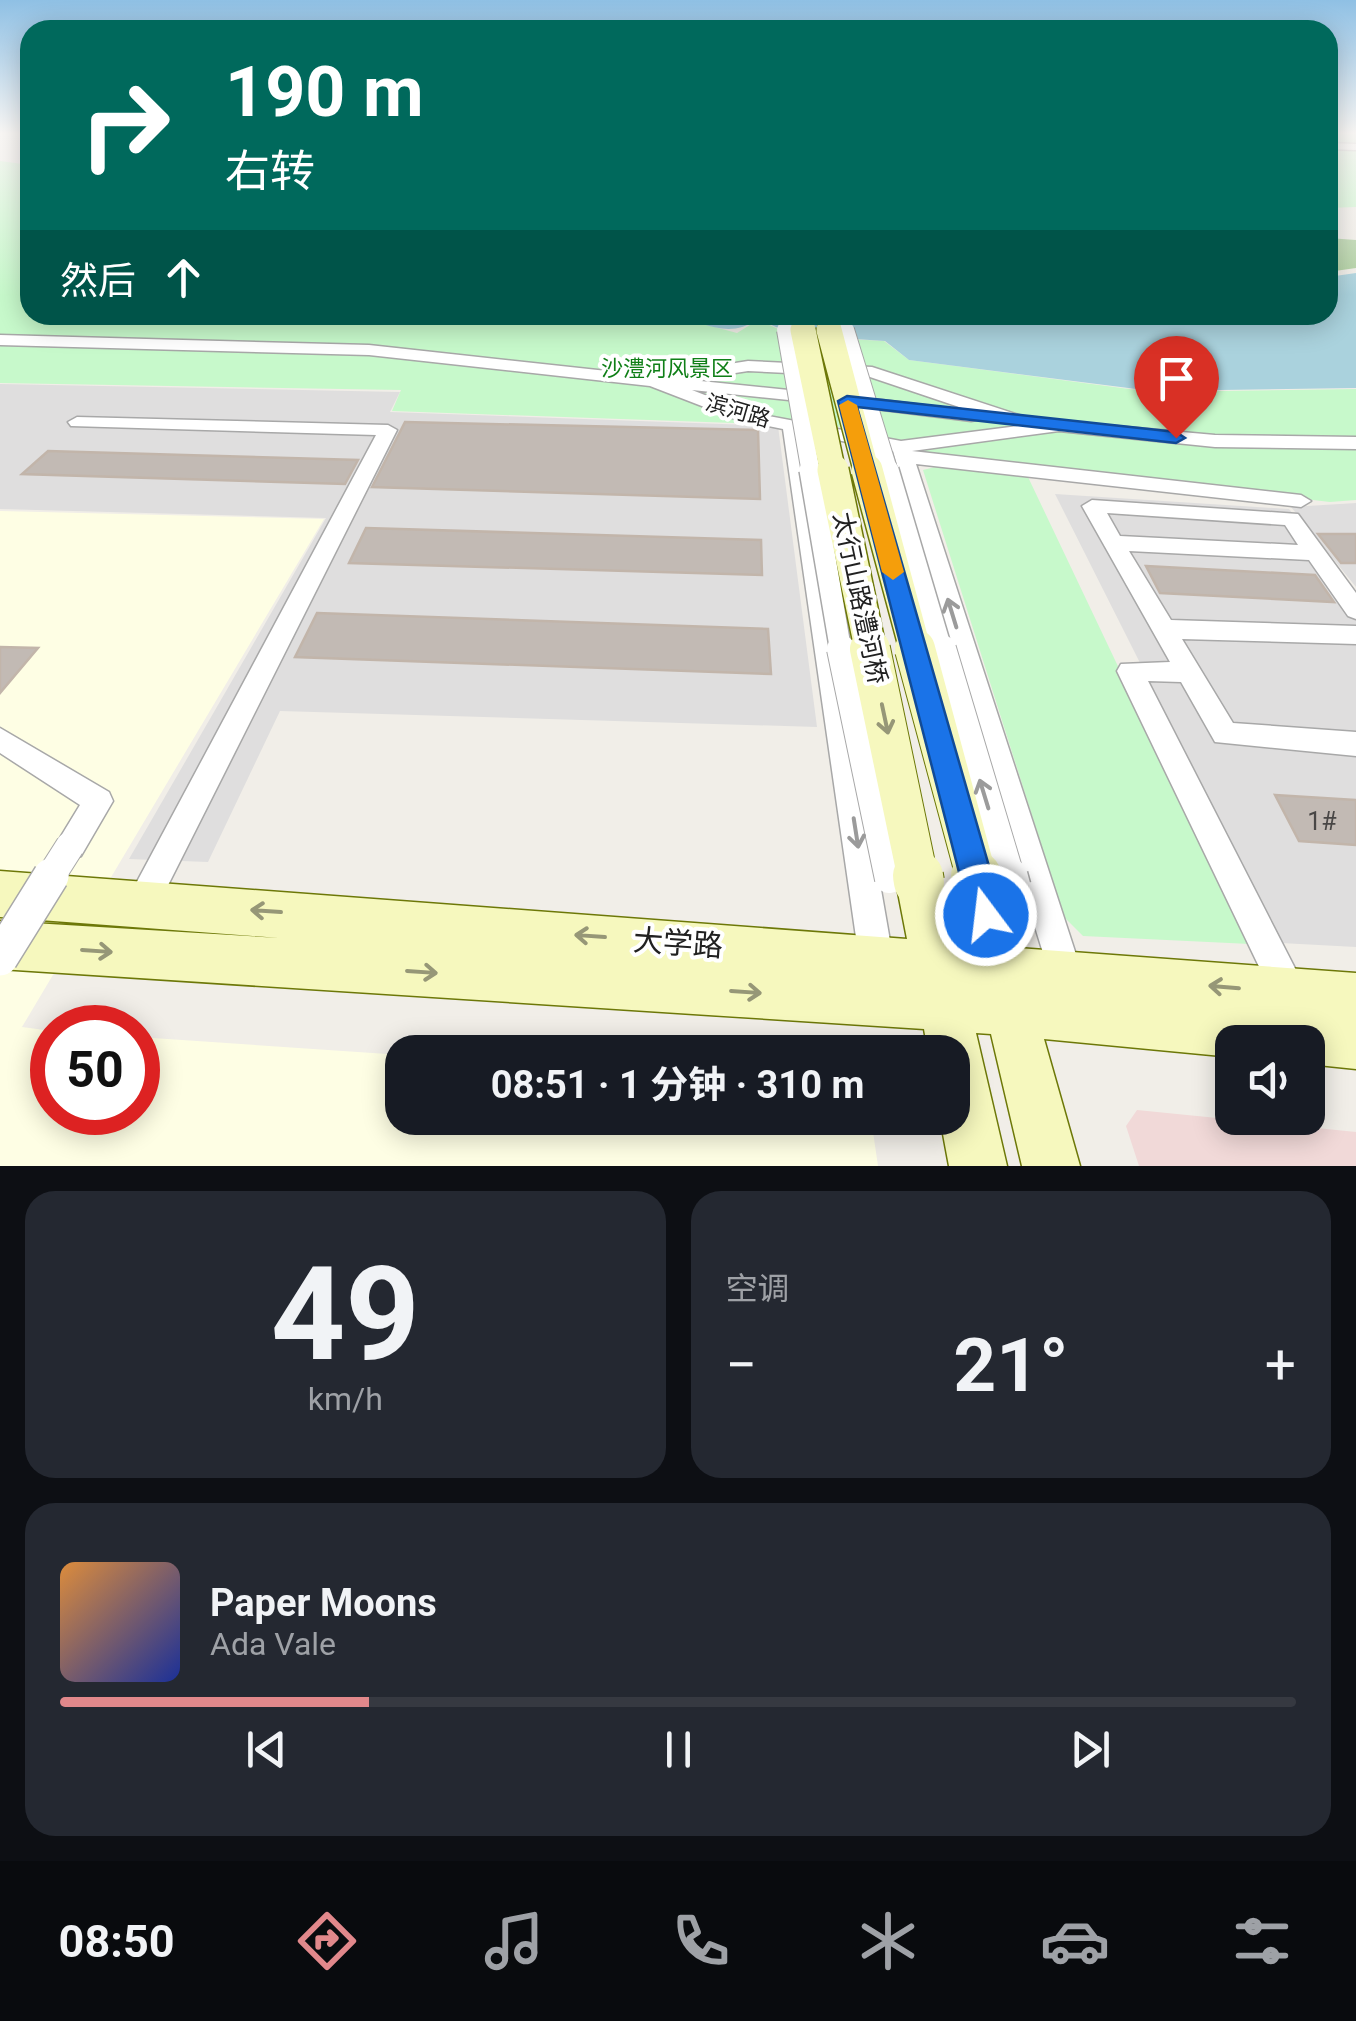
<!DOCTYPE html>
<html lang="zh">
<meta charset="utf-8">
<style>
body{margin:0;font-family:Roboto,"Noto Sans SC",sans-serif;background:#242831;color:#f1f3f6;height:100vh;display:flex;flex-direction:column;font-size:38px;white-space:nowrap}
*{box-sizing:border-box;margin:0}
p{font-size:32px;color:#9ea1a6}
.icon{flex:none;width:55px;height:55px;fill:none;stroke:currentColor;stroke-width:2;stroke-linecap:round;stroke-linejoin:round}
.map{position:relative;height:1166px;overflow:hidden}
.side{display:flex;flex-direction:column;gap:25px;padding:25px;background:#0d0f14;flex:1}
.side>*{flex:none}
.top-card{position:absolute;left:20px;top:20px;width:1318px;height:305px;border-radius:30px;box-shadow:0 5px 25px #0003;background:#00695c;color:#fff;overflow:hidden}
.controls{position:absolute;left:1215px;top:1025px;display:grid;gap:20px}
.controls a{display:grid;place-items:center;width:110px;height:110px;border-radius:20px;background:#171b24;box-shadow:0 5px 25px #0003;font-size:50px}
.speed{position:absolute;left:30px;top:1005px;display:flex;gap:20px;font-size:50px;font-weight:700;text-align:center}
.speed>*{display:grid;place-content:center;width:130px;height:130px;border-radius:50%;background:#171b24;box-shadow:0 5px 25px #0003;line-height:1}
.speed .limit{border:15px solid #d22;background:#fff;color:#111}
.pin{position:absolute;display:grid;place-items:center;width:85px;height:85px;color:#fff;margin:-102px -42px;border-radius:50% 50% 50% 0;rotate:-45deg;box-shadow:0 0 10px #0007}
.pin .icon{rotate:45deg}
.me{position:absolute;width:110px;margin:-55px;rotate:345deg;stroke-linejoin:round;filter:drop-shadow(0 0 8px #0008)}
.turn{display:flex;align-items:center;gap:35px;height:210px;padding:0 40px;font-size:45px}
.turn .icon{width:130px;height:130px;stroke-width:2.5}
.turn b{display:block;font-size:70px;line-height:85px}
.then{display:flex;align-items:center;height:95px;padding:0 40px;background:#0003;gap:20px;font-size:38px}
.big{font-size:75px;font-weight:700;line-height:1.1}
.side .widget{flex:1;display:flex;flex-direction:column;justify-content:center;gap:15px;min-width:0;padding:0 35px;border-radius:30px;background:#242831}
.side .dial{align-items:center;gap:0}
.dial b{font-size:130px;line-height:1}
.song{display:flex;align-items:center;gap:30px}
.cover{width:120px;height:120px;border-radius:15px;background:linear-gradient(135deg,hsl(30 70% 55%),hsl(230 70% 35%))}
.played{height:10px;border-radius:5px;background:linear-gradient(90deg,#e1888b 25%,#363941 25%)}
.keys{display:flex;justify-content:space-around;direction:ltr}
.heat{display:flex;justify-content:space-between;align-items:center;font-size:55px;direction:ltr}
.side .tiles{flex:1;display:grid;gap:25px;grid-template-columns:1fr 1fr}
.widget:last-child{grid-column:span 2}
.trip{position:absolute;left:385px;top:1035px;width:585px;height:100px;border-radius:30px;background:#171b24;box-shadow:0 5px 25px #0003;font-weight:700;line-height:100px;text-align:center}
.dock{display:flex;height:160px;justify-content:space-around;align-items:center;background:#090b0e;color:#9ea1a6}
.dock .icon{width:70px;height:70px}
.dock .active{color:#e1888b}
.dock b{font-size:45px;color:#f1f3f6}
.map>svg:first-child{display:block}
.residential{fill:#dfdede}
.commercial{fill:#f1d9d8}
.education{fill:#fefee4}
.forest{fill:#adcf9e}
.park{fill:#c7f9cb}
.water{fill:#aad2dd}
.building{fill:#c2bab4;stroke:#c2b5aa;stroke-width:2.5}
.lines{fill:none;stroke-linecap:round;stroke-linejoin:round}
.street-casing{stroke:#a8a8a8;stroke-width:3}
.secondary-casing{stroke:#6d7808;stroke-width:3}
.street{fill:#fff;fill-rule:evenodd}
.secondary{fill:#f6f8be;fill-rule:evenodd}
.street-bridge-far4-casing{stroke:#a8a8a8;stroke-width:15;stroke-linecap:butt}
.street-bridge-far3-casing{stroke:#a8a8a8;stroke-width:20;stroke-linecap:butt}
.street-bridge-far2-casing{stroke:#a8a8a8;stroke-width:24;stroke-linecap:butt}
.street-bridge-far1-casing{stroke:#a8a8a8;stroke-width:30;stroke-linecap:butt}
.street-bridge-casing{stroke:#a8a8a8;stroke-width:38;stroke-linecap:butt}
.secondary-bridge-far4-casing{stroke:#6d7808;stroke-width:21;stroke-linecap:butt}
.secondary-bridge-far3-casing{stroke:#6d7808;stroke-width:28;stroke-linecap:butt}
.secondary-bridge-far2-casing{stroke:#6d7808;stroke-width:34;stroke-linecap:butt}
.secondary-bridge-far1-casing{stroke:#6d7808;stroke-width:42;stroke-linecap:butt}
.secondary-bridge-casing{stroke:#6d7808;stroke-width:52;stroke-linecap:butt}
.street-bridge-far4{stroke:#fff;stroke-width:14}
.street-bridge-far3{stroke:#fff;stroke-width:18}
.street-bridge-far2{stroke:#fff;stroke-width:21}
.street-bridge-far1{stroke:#fff;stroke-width:28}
.street-bridge{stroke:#fff;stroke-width:35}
.secondary-bridge-far4{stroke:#f6f8be;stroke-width:20}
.secondary-bridge-far3{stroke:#f6f8be;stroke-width:25}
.secondary-bridge-far2{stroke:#f6f8be;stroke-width:31}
.secondary-bridge-far1{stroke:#f6f8be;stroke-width:40}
.secondary-bridge{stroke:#f6f8be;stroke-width:50}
.oneway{stroke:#9b9b9b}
.oneway2{stroke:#969777}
.route{fill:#1a73e8;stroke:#114b97;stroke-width:2.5}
.slow{fill:#f59e0b}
.labels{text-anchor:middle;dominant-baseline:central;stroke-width:8;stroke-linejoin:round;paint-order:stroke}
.far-park-label{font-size:22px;fill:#0f7f17;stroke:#fff}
.far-street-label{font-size:22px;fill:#212121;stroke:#fff}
.street-label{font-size:25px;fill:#212121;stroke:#fff}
.near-number-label{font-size:25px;fill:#494746}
.near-street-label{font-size:30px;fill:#212121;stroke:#fff}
</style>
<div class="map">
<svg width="1356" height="1166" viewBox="0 0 1356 1166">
<rect width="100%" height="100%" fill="#f1eee8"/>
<path class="residential" d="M0 384 400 392 390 412 778 426 817 727 280 711 208 862 129 859 326 518 0 509Z
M1055 494 1289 509 1356 591V947L1281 943Z
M1356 503V587L1291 507Z"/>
<path class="commercial" d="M1137 1110 1356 1132V1166H1139L1126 1126Z"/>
<path class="education" d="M0 511 324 519 22 1027 52 1031V1112H138V1037L402 1055V1118H871L878 1166H0Z"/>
<path class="forest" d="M1328 238 1356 240V268L1328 272Z"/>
<path class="park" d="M1328 133H1356V207L1328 208Z
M0 161 30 165V315H670L737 333 758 320 794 336 884 341 909 360 1152 392 1356 389V500L1330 502 930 456C879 434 819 416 762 424L392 411 401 390 0 383Z
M939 466 1028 477 1250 944 1083 936 1064 917 923 470Z"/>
<path class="water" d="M1356 273V388L1152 391 909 360 885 341 794 335 758 319C729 339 708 324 672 315H1328V277Z"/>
<path class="building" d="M405 422 758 430 760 499 372 487Z
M48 451 185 455 358 460 345 484 22 474Z
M366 528 761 540 762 575 349 563Z
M1318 534H1356V563H1341Z
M1146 566 1315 575 1334 602 1160 593Z
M317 613 768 629 771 674 295 657Z
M0 647 38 648 0 693Z
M1275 795 1356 800V845L1299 841Z"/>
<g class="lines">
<g class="street-casing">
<path id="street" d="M1328 143 1356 144V150L1328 149Z
M0 335 369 345 653 376 748 361 872 367 1025 417 1028 421 1023 425 1059 421 1215 435 1356 437V449L1215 447 1059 431 912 451 1301 495 1311 501 1301 507 916 464 1082 973 1077 985 1065 990 1053 985 1027 901 1016 958 1004 963 992 958 987 946 1002 876 1013 872 1019 874 893 451 801 433 893 958 888 970 876 975 864 970 859 958 783 429 738 420 650 386 369 355 0 345ZM748 371 870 377 971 411 849 396 840 401 843 405 971 421 977 420 978 413 1018 426 901 441 748 412 692 390 818 403 827 398 818 393 691 380Z
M77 417 388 425 397 430 154 913 143 918 132 913 127 902 132 891 376 435 71 426 68 422Z
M1092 500 1298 514 1356 593V619L1348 616 1309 560 1129 551 1171 620 1356 626V644L1182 639 1233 723 1356 732V756L1215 742 1181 682 1148 681 1301 980 1306 992 1301 1004 1289 1009 1277 1004 1117 671 1121 664 1170 662 1082 506ZM1107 513 1285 525 1298 545 1120 536Z
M0 728 109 792 113 801 81 856 70 860 59 856 55 846 80 805 0 753Z"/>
</g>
<g class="secondary-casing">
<path id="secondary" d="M919 860 935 866 955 943 970 944 956 888 963 872 979 866 995 872 1018 948 1356 973V1069L1308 1064V1042H1232V1057L1044 1039 1080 1166H1022L991 1034 976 1033 1007 1166H949L940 1118H952V1052H928L924 1029 0 969V921L279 938 0 917V871L907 939 896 882 903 866Z"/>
</g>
<use href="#street" class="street"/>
<use href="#secondary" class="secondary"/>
<g class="street-bridge-far4-casing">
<path id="street-bridge-far4" d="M784 315 787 332
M841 315 846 332"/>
</g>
<g class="street-bridge-far3-casing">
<path id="street-bridge-far3" d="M786 330 811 473
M845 330 889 473"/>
</g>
<g class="street-bridge-far2-casing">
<path id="street-bridge-far2" d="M810 470 841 652
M888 470 942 652"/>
</g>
<g class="street-bridge-far1-casing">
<path id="street-bridge-far1" d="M841 649 889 879
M942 649 1011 879
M49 879 70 846"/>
</g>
<g class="street-bridge-casing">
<path id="street-bridge" d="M1010 876 1013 887
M0 958 51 876"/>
</g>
<g class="secondary-bridge-far4-casing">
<path id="secondary-bridge-far4" d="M800 315 804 332
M825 315 830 332"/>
</g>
<g class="secondary-bridge-far3-casing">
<path id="secondary-bridge-far3" d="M803 330 833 473
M829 330 867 473"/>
</g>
<g class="secondary-bridge-far2-casing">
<path id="secondary-bridge-far2" d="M833 470 871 652
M867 470 916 652"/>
</g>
<g class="secondary-bridge-far1-casing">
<path id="secondary-bridge-far1" d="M870 649 918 879
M915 649 977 879"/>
</g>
<g class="secondary-bridge-casing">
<path id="secondary-bridge" d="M918 876 919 882
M976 876 979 888"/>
</g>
<use href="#street-bridge-far4" class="street-bridge-far4"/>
<use href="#street-bridge-far3" class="street-bridge-far3"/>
<use href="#street-bridge-far2" class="street-bridge-far2"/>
<use href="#street-bridge-far1" class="street-bridge-far1"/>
<use href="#street-bridge" class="street-bridge"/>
<use href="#secondary-bridge-far4" class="secondary-bridge-far4"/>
<use href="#secondary-bridge-far3" class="secondary-bridge-far3"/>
<use href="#secondary-bridge-far2" class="secondary-bridge-far2"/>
<use href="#secondary-bridge-far1" class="secondary-bridge-far1"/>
<use href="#secondary-bridge" class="secondary-bridge"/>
</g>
<defs><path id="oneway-shaft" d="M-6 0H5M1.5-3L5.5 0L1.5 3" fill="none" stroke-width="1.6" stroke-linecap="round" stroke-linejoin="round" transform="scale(2.5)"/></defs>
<g class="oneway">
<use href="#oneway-shaft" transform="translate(952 613) rotate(-107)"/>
<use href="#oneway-shaft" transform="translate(984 794) rotate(-107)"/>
<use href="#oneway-shaft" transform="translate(856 833) rotate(81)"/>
</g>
<g class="oneway2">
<use href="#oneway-shaft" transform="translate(885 719) rotate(78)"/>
<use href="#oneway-shaft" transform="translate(266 911) rotate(-176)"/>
<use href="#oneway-shaft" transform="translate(590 936) rotate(-176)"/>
<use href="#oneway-shaft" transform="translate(97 951) rotate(4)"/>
<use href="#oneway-shaft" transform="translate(422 972) rotate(4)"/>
<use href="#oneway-shaft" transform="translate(1224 987) rotate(-175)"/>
<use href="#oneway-shaft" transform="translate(746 992) rotate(4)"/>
</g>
<linearGradient id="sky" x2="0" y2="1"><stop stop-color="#8fc0e4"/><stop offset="0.45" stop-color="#f9f7f5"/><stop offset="1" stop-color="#f9f7f5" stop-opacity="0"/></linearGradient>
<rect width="1356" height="296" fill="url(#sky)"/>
<path class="route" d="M847 396 1176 432 1185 438 1176 443 857 407 1003 915 998 926 986 931 975 926 970 915 838 401Z"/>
<path class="slow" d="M848 400 857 405 904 572 893 580 882 572 839 405Z"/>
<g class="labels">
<g class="far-park-label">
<text x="667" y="368">沙澧河风景区</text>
</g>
<g class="far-street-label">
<text transform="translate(738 411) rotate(16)">滨河路</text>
</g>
<g class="street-label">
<text transform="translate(860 598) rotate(78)">太行山路澧河桥</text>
</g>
<g class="near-number-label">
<text x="1322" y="821">1#</text>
</g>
<g class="near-street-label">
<text transform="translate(678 943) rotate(4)">大学路</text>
</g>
</g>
</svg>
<div class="controls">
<a><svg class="icon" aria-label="sound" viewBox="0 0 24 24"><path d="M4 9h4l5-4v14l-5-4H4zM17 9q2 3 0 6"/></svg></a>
</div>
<div class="speed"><div class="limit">50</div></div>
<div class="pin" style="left:1176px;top:438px;background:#d93025"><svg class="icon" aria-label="arrive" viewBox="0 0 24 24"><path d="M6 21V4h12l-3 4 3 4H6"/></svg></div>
<svg class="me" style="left:986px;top:915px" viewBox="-20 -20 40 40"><circle r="17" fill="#1a73e8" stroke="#fff" stroke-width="3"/><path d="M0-11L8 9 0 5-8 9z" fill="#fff"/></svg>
<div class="trip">08:51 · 1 分钟 · 310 m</div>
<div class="top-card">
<div class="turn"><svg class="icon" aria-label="right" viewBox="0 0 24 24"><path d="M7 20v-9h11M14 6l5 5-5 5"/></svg><div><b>190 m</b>右转</div></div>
<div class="then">然后<svg class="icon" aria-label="ahead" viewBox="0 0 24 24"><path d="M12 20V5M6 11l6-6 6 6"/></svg></div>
</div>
</div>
<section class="side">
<div class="tiles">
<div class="widget dial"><b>49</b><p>km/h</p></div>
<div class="widget"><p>空调</p>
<div class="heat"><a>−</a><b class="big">21°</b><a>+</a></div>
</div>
<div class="widget">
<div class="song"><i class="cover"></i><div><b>Paper Moons</b><p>Ada Vale</p></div></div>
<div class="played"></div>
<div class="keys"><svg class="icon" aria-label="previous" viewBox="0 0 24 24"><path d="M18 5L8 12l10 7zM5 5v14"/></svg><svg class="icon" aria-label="pause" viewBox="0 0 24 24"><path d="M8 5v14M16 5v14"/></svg><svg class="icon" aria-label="next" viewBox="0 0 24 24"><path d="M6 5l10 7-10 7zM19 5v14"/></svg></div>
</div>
</div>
</section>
<nav class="dock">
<b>08:50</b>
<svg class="icon active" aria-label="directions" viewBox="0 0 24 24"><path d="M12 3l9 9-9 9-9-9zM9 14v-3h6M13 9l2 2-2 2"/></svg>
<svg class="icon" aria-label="music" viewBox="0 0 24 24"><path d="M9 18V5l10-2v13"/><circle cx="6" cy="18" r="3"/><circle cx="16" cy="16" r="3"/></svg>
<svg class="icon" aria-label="phone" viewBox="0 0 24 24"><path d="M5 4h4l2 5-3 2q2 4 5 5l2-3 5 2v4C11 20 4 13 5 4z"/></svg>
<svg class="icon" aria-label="climate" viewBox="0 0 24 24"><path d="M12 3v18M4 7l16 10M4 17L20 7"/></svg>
<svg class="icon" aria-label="car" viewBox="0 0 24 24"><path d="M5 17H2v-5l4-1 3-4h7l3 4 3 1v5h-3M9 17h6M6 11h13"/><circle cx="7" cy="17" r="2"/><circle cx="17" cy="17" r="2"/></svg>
<svg class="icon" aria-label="filters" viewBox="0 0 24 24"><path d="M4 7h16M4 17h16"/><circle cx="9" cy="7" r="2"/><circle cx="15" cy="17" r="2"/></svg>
</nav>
